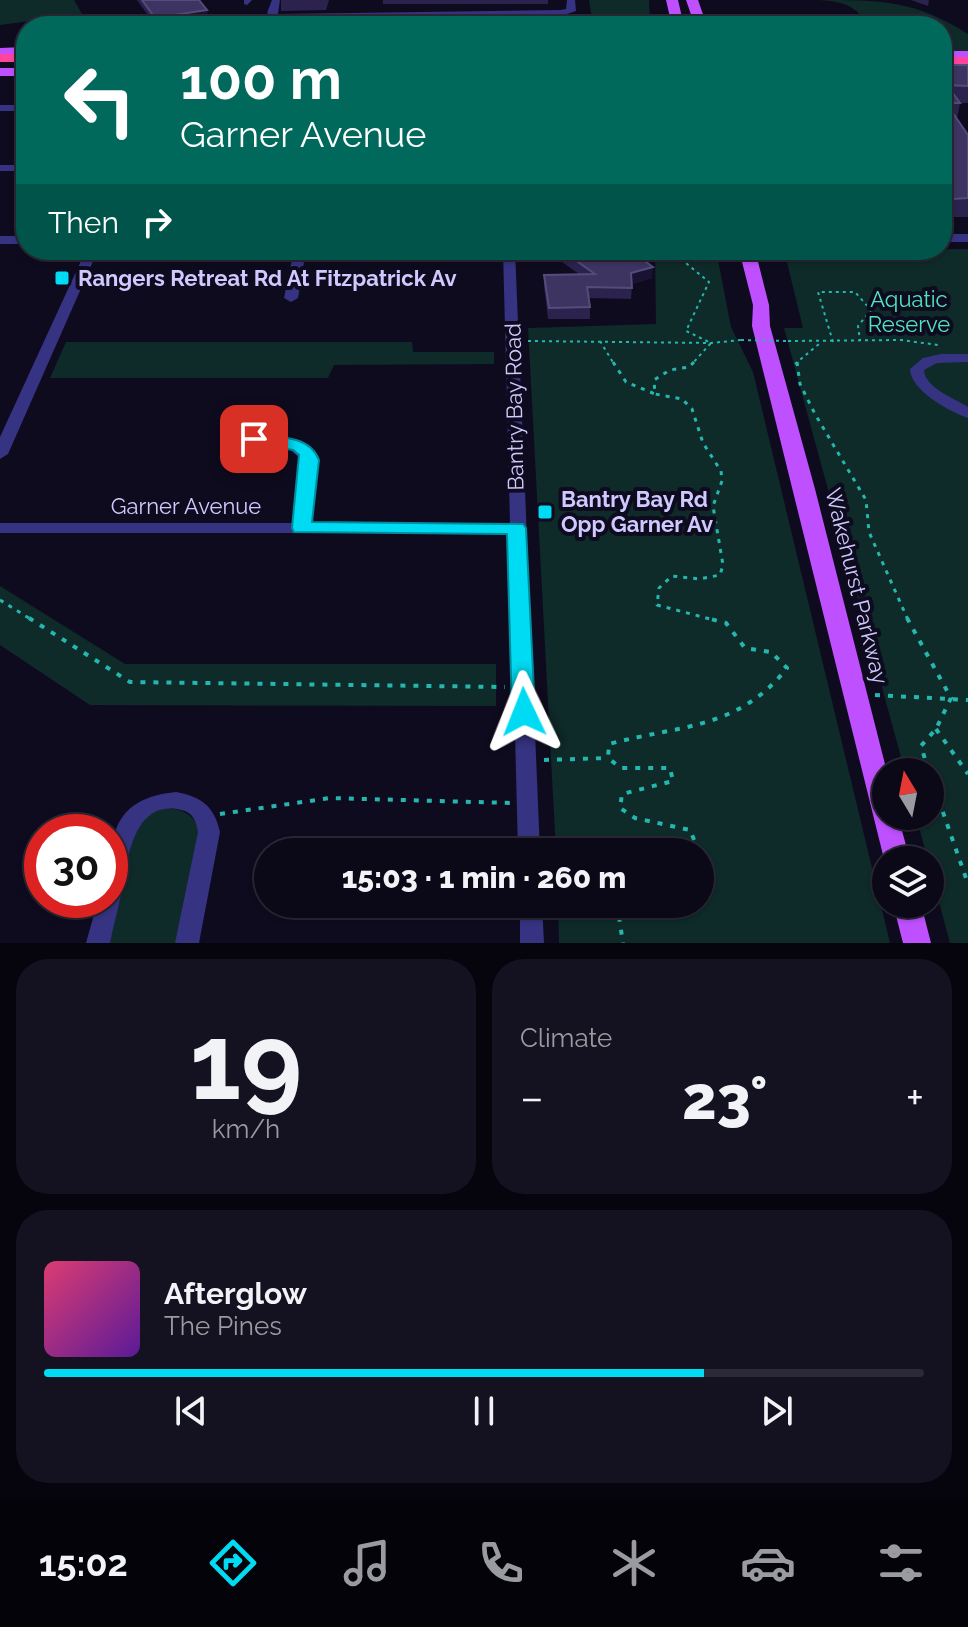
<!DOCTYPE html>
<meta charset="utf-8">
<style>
body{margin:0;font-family:Raleway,sans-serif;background:#141120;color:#f1f3f6;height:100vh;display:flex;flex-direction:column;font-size:30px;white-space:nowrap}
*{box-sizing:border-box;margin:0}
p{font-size:26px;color:#9a9aa1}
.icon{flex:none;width:44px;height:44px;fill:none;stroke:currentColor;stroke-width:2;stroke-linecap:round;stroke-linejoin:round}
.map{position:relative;height:943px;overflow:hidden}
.panel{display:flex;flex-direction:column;gap:16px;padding:16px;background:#06040d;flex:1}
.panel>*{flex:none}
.top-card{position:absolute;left:16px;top:16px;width:936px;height:244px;border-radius:32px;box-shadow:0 2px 6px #0004,0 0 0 2px #2b2936;background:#00695c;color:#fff;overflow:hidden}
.needle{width:52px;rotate:350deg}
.fabs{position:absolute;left:872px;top:758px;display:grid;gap:16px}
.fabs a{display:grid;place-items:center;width:72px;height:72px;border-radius:50%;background:#0b0817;box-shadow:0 2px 6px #0004,0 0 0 2px #2b2936;font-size:40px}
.speed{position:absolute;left:24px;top:814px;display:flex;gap:16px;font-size:40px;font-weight:700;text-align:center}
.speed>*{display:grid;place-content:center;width:104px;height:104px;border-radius:50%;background:#0b0817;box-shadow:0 2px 6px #0004,0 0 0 2px #2b2936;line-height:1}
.speed .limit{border:12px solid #d22;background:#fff;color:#111}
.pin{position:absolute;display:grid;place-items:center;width:68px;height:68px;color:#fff;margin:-34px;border-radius:16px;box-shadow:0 4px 12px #0006}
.me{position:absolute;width:88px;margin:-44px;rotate:358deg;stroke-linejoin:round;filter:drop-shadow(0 0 6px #0008)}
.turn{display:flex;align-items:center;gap:28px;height:168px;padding:0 32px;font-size:36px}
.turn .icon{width:104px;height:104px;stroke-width:2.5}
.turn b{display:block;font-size:56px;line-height:68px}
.then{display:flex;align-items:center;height:76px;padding:0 32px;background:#0003;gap:16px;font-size:30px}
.big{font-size:60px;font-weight:800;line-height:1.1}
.panel .card{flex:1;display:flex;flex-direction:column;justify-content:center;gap:12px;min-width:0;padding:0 28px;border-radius:32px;background:#141120}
.panel .dial{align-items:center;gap:0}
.dial b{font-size:104px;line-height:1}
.song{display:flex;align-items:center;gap:24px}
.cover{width:96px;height:96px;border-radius:12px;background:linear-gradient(135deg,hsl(340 70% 55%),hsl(270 70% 35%))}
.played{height:8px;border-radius:4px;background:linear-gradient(90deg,#00dbf4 75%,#2b2936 75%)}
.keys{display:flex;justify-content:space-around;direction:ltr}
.heat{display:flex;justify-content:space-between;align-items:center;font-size:44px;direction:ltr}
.panel .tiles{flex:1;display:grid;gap:16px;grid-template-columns:1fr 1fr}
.card:last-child{grid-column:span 2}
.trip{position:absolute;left:254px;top:838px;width:460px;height:80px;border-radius:40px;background:#0b0817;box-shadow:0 2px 6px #0004,0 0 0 2px #2b2936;font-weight:800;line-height:80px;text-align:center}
.menu{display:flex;height:128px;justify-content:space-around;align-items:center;background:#040309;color:#9a9aa1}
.menu .icon{width:56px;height:56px}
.menu .current{color:#00dbf4}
.menu b{font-size:36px;color:#f1f3f6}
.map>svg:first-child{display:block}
.green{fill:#0e2a29}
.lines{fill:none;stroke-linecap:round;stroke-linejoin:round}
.path-far2{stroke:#25b7af;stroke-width:2;stroke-dasharray:3 4;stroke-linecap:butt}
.path-far1{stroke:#25b7af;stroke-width:3;stroke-dasharray:4 6;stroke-linecap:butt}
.path{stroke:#25b7af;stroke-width:4;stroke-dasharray:5 8;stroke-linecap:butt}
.minor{fill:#363382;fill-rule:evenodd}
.major{fill:#bf50ff;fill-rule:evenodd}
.highway{fill:#ff449d;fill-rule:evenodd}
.path-bridge{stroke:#25b7af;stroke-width:2;stroke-dasharray:3 4;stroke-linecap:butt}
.wall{fill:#2b234e}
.shaded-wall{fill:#191233}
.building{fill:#3d3461;stroke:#544c7a;stroke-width:2}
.route{fill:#00dbf4;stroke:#008e9f;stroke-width:2}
.poi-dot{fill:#00dbf4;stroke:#0f0b1f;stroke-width:3}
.labels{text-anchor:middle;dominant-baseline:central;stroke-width:8;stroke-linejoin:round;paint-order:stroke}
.poi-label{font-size:22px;font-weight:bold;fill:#d0c9ff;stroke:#0f0b1f;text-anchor:start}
.park-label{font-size:22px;fill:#4ee6c1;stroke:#0f0b1f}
.street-label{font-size:22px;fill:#d0c9ff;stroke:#0f0b1f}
</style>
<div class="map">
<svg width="968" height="943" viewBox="0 0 968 943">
<rect width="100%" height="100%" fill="#0f0b1f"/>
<path class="green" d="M0 0H74L82 14 0 25Z
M589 0H649L650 26H508L510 18 592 19Z
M818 0C880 0 915 0 968 34V52H942V26H868C857 5 841 1 818 0Z
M968 249V943H950L916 816H930V772H905L784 328H803L785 254 824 253V250Z
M655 250H716L731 327 753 372 890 943H559L558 904H700V852H556L528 328 656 324Z
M66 342H412L413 352H494V364L334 365 328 378H50Z
M0 586 125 664H496V706L90 705 0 645Z
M161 808C183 809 192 812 201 832L178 943H106L131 837 142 819Z"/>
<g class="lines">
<path class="path-far2" d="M670 250 709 282 686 331 711 343 692 364
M528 341 711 343 741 340
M600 341 614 364
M788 341 901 340 938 345
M833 342 818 292H855L871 310 858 326 860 340
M795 364 819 344"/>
<path class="path-far1" d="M613 362 626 382 655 394
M694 362 689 367 670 370 654 380 655 394 682 399 692 409 703 443 721 471 722 481 713 506 723 565 720 575 699 579 672 576 659 588 657 605 714 620
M797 362 800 384 815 414 866 500 869 532 908 620
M0 600 32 620"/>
<path class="path" d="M29 618 130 682 505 687
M907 618 951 698 936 729 921 746 929 772
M875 695 968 700
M936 729 968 774
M544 760 608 758
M930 775 968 884
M220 814 330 798 511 803
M699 852 690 830 635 818 620 808 622 794 673 781 670 768H621L608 758 609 744C679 725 738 730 787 668L771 652 745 648 726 623 707 618
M617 904 623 943"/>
<path class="minor" d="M244 0H252L247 5 244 4Z
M272 0H280L278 14 561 10 566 9 567 0H575L576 11 561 16 276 20 267 13Z
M0 105H26V111H0Z
M0 165H26V171H0Z
M942 234H968V242H942Z
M0 236H26V244H0Z
M86 250H98L8 454 0 459V437Z
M294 250H306L298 298 291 302 284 298Z
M503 250H515L540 852H518L510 533H0V523H293L302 460 289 449 249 442 246 439 254 434C278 437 304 436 318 460L310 523H510Z
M941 354H968V362L937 363 924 370C925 388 954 398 968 407V418C950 412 910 390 910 369L923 358Z
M176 792C202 797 214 806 220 832L199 943H175L198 832C196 821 193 812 181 810 132 798 127 864 121 895 118 910 113 927 110 943H86L98 900H110C110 844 106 799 176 792Z
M520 904H542L544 943H520Z"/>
<path class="major" d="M666 0H678L684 26H672Z
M686 0H698L707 26H695Z
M26 47V55L0 56V48Z
M942 51H968V59H942Z
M0 68H26V76H0Z
M739 250H755L769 305 770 326 815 489 887 772 886 816H898L910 860H886V867L752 326 753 305Z
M893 904H921L931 943H903Z"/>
<path class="highway" d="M0 54H26V62H0Z
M942 57H968V65H942Z"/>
<path class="path-bridge" d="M741 340 788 341"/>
</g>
<path class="wall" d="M137 0H199L207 10 208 19 156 26Z
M281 0H329L326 10 281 11Z
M383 0H548V4H383Z
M911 0H929L928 6Z
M942 65H968V103H960L957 119 968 135V217H949L942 205Z
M556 250H630L652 278 632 284 631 299 589 298 590 307V319H548L544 286V275L579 274 555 257Z"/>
<path class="shaded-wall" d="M207 10 208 19 157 26 155 18Z
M653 267 652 278 630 284 631 273Z"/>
<path class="building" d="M142 0H199L207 10 155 18Z
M942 65H968V86L947 85 960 103H946L968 135V198L953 199 942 180Z
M561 250H630L653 267 631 273 632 288 587 287 590 307 549 308 544 275 595 274Z"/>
<path class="route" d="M254 434C277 437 310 435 319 460L312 522 523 524 526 528 535 712 531 718 524 720 516 718 512 712 507 534 294 532 292 528 299 455 293 450 248 443 245 439 248 435Z"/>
<g class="poi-dot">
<rect x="54" y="270" width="16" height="16" rx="4"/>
<rect x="537" y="504" width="16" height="16" rx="4"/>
</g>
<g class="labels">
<g class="poi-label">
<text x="78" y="278">Rangers Retreat Rd At Fitzpatrick Av</text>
<text x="561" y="499">Bantry Bay Rd<tspan x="561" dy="25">Opp Garner Av</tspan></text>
</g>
<g class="park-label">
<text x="909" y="299">Aquatic<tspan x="909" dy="25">Reserve</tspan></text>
</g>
<g class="street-label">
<text transform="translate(514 407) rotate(-91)">Bantry Bay Road</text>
<text x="186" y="506">Garner Avenue</text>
<text transform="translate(857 586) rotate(76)">Wakehurst Parkway</text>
</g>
</g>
</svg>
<div class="fabs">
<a><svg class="needle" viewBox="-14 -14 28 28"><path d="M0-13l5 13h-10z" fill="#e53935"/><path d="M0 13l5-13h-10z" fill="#9a9aa1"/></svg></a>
<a><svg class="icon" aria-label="layers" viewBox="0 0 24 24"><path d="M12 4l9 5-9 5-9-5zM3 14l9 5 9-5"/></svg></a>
</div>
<div class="speed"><div class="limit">30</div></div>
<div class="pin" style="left:254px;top:439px;background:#d93025"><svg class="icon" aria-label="arrive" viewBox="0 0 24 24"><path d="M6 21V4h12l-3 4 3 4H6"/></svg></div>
<svg class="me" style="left:524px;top:712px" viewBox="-20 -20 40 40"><path d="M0-17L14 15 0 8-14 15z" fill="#00dbf4" stroke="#fff" stroke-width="4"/></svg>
<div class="trip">15:03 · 1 min · 260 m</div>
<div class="top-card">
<div class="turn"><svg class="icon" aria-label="left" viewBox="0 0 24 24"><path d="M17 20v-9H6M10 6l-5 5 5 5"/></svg><div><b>100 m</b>Garner Avenue</div></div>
<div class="then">Then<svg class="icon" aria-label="right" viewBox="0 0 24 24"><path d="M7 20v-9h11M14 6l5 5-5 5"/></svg></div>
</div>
</div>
<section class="panel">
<div class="tiles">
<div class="card dial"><b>19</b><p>km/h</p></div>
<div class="card"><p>Climate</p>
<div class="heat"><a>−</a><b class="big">23°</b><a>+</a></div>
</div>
<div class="card">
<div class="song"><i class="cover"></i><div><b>Afterglow</b><p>The Pines</p></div></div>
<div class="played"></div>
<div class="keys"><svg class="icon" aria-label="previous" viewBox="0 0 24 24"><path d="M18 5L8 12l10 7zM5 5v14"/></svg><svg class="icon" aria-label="pause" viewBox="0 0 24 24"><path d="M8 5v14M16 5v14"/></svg><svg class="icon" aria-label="next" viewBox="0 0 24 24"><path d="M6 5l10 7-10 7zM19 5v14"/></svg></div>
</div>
</div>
</section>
<nav class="menu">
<b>15:02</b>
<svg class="icon current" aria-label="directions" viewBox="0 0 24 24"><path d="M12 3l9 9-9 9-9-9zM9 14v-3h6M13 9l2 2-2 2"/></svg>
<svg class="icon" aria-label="music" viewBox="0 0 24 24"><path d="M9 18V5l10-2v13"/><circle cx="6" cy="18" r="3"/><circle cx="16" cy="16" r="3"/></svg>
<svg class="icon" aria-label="phone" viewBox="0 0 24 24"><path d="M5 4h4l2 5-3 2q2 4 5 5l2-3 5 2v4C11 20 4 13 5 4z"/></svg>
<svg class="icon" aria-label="climate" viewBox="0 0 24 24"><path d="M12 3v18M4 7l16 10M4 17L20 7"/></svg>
<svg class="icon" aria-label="car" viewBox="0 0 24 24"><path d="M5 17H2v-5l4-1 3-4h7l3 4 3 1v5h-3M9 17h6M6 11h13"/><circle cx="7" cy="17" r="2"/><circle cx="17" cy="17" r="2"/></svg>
<svg class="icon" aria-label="filters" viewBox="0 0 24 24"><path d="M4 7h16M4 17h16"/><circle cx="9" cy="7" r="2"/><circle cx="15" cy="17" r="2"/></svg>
</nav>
